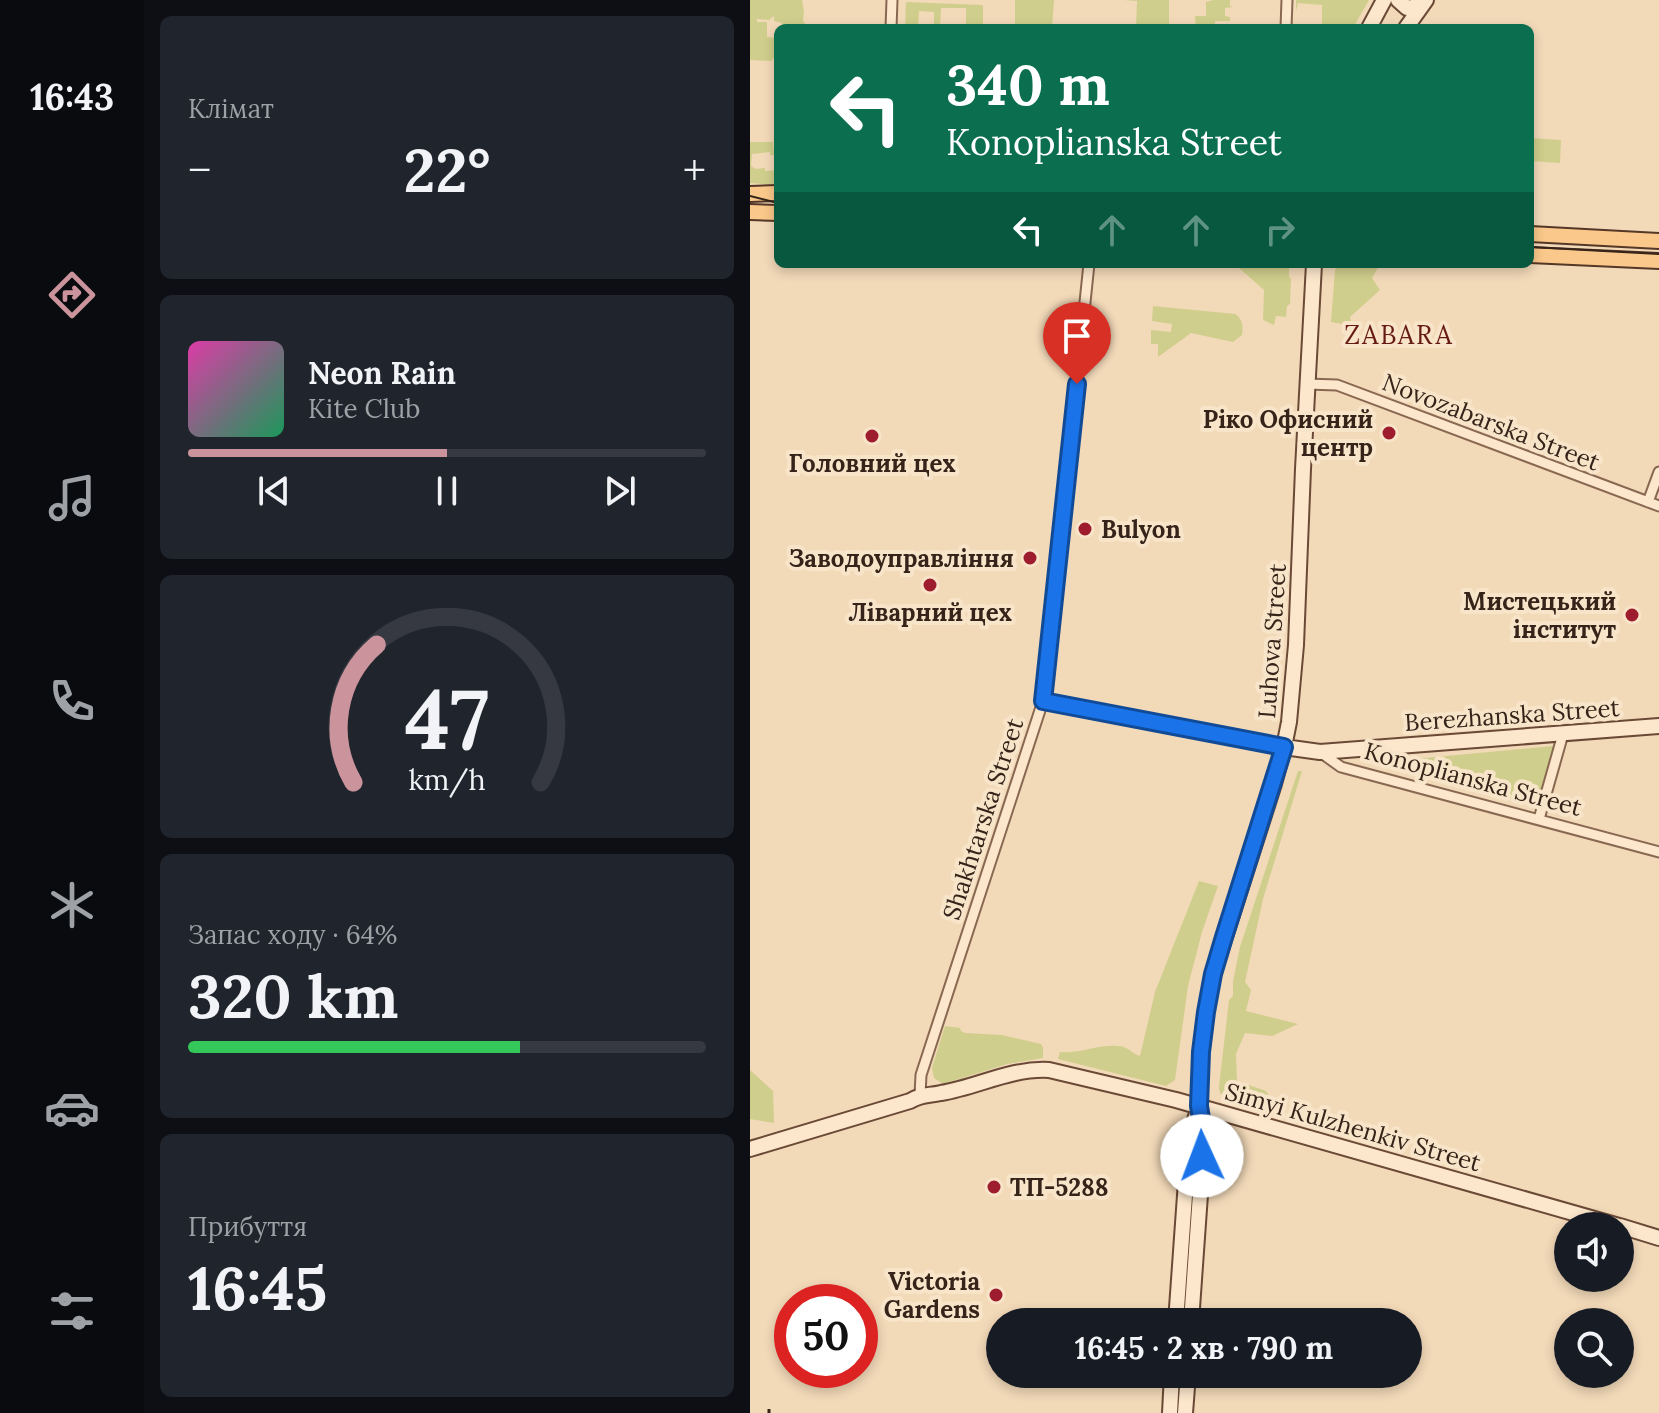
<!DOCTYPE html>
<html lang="uk">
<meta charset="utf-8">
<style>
body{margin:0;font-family:Lora,serif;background:#20242c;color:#f1f3f6;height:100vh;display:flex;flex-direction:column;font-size:30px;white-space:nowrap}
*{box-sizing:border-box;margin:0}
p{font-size:26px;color:#9ea1a6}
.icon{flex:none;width:44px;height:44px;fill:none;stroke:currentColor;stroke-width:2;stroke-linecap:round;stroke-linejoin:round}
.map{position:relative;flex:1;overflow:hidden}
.details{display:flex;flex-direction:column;gap:16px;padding:16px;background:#0d0f14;width:606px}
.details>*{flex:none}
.banner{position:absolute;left:24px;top:24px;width:760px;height:244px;border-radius:12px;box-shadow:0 4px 12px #0003;background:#0b6e4f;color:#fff;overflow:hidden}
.tools{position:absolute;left:804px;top:1212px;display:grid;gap:16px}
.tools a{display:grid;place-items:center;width:80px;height:80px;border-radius:50%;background:#171b24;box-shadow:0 4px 12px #0003;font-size:40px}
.speed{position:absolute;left:24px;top:1284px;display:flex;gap:16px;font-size:40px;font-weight:700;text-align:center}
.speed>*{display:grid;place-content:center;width:104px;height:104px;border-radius:50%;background:#171b24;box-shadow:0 4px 12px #0003;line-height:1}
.speed .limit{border:12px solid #d22;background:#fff;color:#111}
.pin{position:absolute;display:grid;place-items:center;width:68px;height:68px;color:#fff;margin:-82px -34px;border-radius:50% 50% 50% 0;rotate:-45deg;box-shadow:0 0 8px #0007}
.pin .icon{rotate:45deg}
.me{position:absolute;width:88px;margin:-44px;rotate:358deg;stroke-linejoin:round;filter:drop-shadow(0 0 6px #0008)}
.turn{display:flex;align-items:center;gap:28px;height:168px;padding:0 40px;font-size:36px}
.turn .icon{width:104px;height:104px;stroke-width:2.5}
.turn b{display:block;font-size:56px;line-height:68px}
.lanes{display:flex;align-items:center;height:76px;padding:0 40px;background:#0003;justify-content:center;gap:40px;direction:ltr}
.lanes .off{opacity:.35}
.big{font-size:60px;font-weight:700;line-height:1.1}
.details .tile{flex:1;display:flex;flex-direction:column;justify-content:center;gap:12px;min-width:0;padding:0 28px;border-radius:12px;background:#20242c}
.details .dial{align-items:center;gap:0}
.dial svg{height:208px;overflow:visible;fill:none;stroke:#363941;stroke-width:7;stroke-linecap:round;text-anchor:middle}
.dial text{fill:#f1f3f6;stroke:none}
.song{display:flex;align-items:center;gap:24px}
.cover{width:96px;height:96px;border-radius:12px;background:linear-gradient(135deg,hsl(320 70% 55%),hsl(150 70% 35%))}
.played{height:8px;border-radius:4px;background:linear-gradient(90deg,#cb939c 50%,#363941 50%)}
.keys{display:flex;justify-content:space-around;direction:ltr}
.heat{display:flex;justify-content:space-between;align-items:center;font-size:44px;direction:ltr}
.charge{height:12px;border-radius:6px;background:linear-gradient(90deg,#34c759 64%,#363941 0)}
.trip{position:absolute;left:236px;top:1308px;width:436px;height:80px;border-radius:40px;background:#171b24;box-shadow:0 4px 12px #0003;font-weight:700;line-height:80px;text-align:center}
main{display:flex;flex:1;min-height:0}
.tabs{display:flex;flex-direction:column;width:144px;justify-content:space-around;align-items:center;background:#090b0e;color:#9ea1a6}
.tabs .icon{width:56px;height:56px}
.tabs .on{color:#cb939c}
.tabs b{font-size:36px;color:#f1f3f6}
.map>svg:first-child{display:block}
.green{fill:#d0ce8c}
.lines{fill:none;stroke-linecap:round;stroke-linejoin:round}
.street-casing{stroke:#896852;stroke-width:13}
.secondary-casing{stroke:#6a4936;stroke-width:18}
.primary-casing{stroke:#553727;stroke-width:18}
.street{stroke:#fce7cc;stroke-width:9}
.secondary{stroke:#fce7cc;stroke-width:14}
.primary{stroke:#fac88a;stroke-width:14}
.tram{stroke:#362319;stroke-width:2}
.rail{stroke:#362319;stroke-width:3;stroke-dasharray:14 14;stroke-linecap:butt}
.route-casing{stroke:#114b97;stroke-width:20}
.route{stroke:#1a73e8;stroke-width:14}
.poi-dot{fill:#9d1d2f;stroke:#f8e4c8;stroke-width:3}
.labels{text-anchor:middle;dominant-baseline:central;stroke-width:8;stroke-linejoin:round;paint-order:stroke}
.poi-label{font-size:24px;font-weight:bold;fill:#362319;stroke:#f8e4c8;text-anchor:end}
.street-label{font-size:24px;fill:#362319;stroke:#f8e4c8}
.neighbourhood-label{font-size:26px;letter-spacing:2px;fill:#661a14;stroke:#f8e4c8}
</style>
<main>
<nav class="tabs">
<b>16:43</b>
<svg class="icon on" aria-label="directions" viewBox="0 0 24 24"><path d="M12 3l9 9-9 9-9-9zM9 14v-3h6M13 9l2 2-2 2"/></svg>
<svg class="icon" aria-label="music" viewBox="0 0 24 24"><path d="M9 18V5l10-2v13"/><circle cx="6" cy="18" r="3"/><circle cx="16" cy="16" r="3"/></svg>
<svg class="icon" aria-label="phone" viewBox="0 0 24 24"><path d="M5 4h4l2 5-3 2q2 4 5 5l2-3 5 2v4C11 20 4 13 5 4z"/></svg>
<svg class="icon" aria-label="climate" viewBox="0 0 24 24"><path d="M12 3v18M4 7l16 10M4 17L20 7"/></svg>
<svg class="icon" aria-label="car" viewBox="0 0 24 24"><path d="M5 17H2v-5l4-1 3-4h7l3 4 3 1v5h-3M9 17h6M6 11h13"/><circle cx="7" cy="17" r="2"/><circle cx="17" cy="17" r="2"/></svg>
<svg class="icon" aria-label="filters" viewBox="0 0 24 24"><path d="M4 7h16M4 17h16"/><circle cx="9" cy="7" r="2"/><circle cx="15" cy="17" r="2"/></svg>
</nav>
<section class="details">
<div class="tile"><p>Клімат</p>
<div class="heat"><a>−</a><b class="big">22°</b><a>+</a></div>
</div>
<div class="tile">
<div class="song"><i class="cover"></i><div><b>Neon Rain</b><p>Kite Club</p></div></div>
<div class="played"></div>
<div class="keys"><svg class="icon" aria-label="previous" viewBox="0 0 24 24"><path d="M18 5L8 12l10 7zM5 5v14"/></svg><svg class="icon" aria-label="pause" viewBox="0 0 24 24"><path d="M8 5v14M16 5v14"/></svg><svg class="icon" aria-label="next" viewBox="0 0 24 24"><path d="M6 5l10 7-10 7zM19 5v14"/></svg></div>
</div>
<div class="tile dial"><svg viewBox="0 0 100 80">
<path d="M14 69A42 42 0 1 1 86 69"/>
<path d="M14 69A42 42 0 0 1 23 16" stroke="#cb939c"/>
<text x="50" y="56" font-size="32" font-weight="700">47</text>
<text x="50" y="72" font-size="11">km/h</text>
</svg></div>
<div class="tile"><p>Запас ходу · 64%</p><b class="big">320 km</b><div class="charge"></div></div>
<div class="tile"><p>Прибуття</p><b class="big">16:45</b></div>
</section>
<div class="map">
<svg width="909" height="1413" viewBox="0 0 909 1413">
<rect width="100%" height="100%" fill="#f2d9b8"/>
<path class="green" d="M0 0H52L54 11 53 21 58 28H32V23L24 21V16L19 20 7 19V22H17V37L28 38V58H23L22 61 0 60Z
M265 0H304L302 28H265Z
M374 0H419V28H386L387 1Z
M463 0H480V6L483 7 475 8V16L480 17V21H465V27H479V28L446 27 445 16H456V2Z
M546 0H619L603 28H572V5L548 3 546 11Z
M156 2 233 5V28H216V8H191L190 28H184V12L169 11 168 28H155Z
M780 138 811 140 810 163 780 161Z
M0 142H23L24 155H20V152L2 154 1 166 6 169 15 168V171L28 170V185L0 183Z
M466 264H532L539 267V277L541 278 540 304 537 306 536 317 526 316 524 325 513 320 514 290 488 267Z
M589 265 629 266 622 278 630 290 600 317 603 326 581 322 585 270Z
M403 306 485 314C493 319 493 327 492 335L483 342 441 333 408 357V344H401V330L421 332 422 324 402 321Z
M804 746 787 806 622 763Z
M548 771H552L513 899 495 982 501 990 496 1011 548 1024 522 1036 495 1033 486 1054 487 1081 516 1091 532 1116 529 1117 489 1106 470 1093 469 1087 479 1000 483 996V981L490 947Z
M449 881 468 886 452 932 438 986 425 1080 416 1086 308 1059 310 1052C330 1054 348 1044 368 1046 378 1046 382 1054 390 1056L405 992Z
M195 1026 210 1028 211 1031 215 1033 252 1035 291 1044 293 1048V1058L257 1064 196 1083H192L184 1078 182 1068Z
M0 1070 23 1091 24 1123 0 1119Z"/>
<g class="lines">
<g class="street-casing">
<path id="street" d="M141 28 142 0
M536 28 537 0
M557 384 587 385 909 506
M898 502 909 472
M293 701 534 747
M570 752 591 767 909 852
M789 819 813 734
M170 1095 171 1075 293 701 339 264"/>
</g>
<g class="secondary-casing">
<path id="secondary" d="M648 0 657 8 663 7 675 0
M619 28 634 0
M656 28 676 0
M534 747 570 752 909 726
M0 1149 160 1101C172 1094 177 1096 191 1093 228 1087 260 1068 299 1070L426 1100 869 1226
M870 1226 909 1238
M426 1322 439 1139 448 1110
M441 1322 454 1138 449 1106 451 1052 456 1012 463 974 524 784 534 747 539 722 546 645 553 469 564 264
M420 1413 422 1374
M435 1413 438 1374"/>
</g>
<g class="primary-casing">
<path id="primary" d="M0 194 28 193
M0 212 28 213
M780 234 909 241
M780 255 909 261"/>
</g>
<use href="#street" class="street"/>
<use href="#secondary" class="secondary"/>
<use href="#primary" class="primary"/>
<path class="tram" d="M0 196 28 203
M780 247 909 254"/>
<path class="rail" d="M19 1413V1409"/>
</g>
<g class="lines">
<g class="route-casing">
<path id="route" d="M327 384 293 701 534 747 474 937 463 974 456 1012 451 1052 449 1106 454 1138 452 1156"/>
</g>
<use href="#route" class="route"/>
</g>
<g class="poi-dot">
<circle cx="639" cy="433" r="8"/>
<circle cx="122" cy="436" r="8"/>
<circle cx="335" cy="529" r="8"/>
<circle cx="280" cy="558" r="8"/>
<circle cx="180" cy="585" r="8"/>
<circle cx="882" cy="615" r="8"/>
<circle cx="244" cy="1187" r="8"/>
<circle cx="246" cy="1295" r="8"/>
</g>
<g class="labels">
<g class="poi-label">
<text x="623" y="419">Ріко Офисний<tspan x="623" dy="28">центр</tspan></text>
<text x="122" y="463" text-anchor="middle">Головний цех</text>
<text x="351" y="529" text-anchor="start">Bulyon</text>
<text x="264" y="558">Заводоуправління</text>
<text x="866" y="601">Мистецький<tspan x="866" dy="28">інститут</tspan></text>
<text x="180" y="612" text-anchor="middle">Ліварний цех</text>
<text x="260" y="1187" text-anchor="start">ТП-5288</text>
<text x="230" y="1281">Victoria<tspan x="230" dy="28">Gardens</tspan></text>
</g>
<g class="street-label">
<text transform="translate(741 422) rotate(21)">Novozabarska Street</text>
<text transform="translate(522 641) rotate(-86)">Luhova Street</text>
<text transform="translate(762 715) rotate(-4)">Berezhanska Street</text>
<text transform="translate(723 779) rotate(15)">Konoplianska Street</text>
<text transform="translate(233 819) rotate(-72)">Shakhtarska Street</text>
<text transform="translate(603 1127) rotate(16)">Simyi Kulzhenkiv Street</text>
</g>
<g class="neighbourhood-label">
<text x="649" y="334">ZABARA</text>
</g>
</g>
</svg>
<div class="tools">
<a><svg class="icon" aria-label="sound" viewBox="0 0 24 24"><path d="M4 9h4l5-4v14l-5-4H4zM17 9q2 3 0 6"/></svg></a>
<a><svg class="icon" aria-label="search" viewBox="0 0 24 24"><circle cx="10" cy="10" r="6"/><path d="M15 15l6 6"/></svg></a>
</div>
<div class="speed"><div class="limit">50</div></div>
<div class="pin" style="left:327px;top:384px;background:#d93025"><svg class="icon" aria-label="arrive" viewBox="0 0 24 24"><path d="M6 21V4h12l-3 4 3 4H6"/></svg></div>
<svg class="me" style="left:452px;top:1156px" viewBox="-20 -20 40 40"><circle r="19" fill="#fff"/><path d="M0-13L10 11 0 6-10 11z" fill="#1a73e8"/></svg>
<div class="trip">16:45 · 2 хв · 790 m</div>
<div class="banner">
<div class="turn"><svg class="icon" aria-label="left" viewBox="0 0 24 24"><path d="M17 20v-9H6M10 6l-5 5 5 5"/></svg><div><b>340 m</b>Konoplianska Street</div></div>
<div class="lanes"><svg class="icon" aria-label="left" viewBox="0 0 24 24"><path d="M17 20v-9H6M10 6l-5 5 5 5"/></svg><svg class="icon off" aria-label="ahead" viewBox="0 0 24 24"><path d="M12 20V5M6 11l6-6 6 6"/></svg><svg class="icon off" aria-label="ahead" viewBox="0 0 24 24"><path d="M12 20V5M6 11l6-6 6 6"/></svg><svg class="icon off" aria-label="right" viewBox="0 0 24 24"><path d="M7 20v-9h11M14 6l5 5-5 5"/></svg></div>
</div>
</div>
</main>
